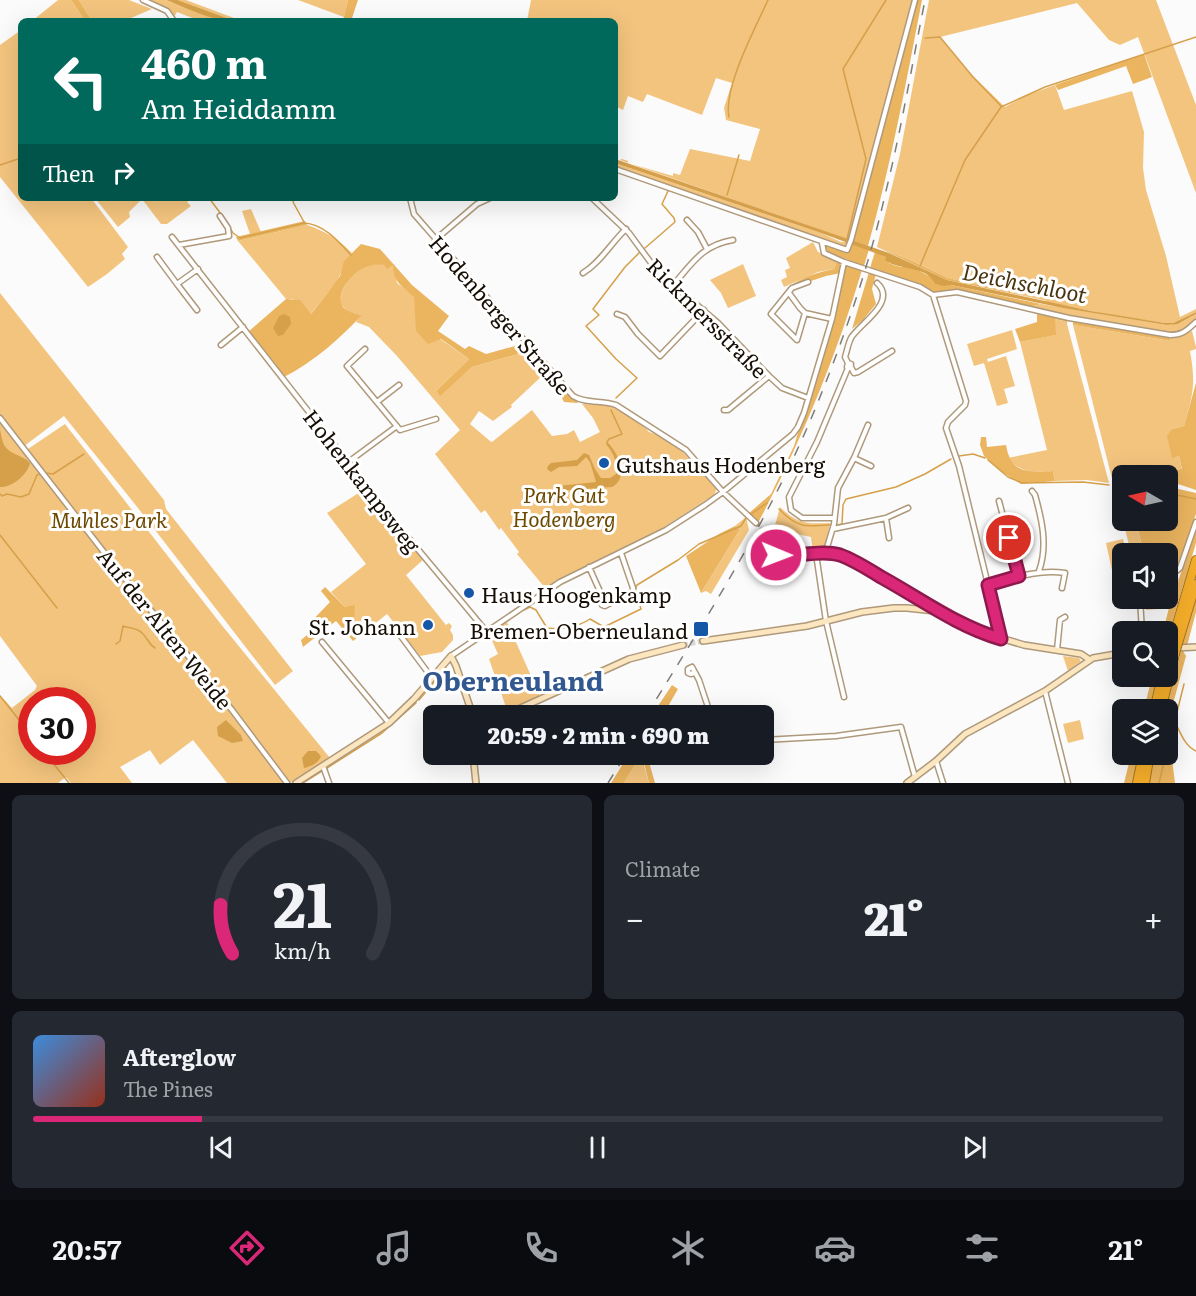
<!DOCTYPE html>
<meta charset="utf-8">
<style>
body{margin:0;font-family:Literata,serif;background:#242831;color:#f1f3f6;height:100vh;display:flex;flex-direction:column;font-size:22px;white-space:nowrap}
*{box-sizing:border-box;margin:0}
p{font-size:20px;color:#9ea1a6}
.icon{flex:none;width:33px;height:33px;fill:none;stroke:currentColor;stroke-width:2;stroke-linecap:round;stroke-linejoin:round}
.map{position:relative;height:783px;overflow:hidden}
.side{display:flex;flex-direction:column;gap:12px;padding:12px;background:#0d0f14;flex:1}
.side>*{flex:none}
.hud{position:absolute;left:18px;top:18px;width:600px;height:183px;border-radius:9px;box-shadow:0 6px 24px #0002;background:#00695c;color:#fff;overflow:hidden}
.needle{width:39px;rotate:279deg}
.tools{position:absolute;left:1112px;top:465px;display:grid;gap:12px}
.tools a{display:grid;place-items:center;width:66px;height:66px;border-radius:9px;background:#171b24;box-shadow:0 6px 24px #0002;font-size:30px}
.speed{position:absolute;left:18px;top:687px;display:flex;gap:12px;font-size:30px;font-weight:700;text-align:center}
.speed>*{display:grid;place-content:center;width:78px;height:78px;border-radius:50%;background:#171b24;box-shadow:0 6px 24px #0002;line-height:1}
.speed .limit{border:9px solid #d22;background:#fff;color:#111}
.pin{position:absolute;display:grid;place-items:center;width:51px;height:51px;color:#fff;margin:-26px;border:3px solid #fff;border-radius:50%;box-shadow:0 2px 6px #0007}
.me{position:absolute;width:66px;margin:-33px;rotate:91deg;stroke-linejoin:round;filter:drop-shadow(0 0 4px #0008)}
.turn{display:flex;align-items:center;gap:21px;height:126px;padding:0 24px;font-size:27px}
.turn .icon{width:78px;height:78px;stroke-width:2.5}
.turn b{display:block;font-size:42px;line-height:51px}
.then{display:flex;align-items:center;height:57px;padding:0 24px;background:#0003;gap:12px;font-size:22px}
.big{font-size:45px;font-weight:800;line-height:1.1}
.side .tile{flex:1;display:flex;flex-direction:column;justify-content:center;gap:9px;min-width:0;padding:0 21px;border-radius:9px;background:#242831}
.side .dial{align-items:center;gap:0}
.dial svg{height:156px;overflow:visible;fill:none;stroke:#363941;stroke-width:7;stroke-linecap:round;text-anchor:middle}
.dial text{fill:#f1f3f6;stroke:none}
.song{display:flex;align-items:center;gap:18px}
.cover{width:72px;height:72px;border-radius:9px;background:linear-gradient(135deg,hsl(210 70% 55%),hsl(10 70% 35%))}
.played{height:6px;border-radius:3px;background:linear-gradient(90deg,#db2777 15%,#363941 15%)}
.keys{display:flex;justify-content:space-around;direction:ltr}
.heat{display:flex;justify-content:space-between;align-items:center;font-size:33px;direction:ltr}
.side .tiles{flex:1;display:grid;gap:12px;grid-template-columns:1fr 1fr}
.tile:last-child{grid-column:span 2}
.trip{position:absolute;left:423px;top:705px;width:351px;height:60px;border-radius:9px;background:#171b24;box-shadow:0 6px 24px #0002;font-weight:800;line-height:60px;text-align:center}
.dock{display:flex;height:96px;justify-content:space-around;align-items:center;background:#090b0e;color:#9ea1a6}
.dock .icon{width:42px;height:42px}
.dock .current{color:#db2777}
.dock b{font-size:27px;color:#f1f3f6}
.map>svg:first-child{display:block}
.green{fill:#f3c47e;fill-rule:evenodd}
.forest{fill:#ebb560}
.water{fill:#d6a04a}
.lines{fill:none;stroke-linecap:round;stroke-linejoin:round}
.stream{stroke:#d6a04a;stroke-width:1.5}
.street-tunnel{stroke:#d9d7d6;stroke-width:4;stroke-dasharray:4 2;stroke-linecap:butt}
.secondary-tunnel{stroke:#d9d7d6;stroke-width:5;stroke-dasharray:5 2.5;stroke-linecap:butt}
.street-casing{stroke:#af997b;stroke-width:7}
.secondary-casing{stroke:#af997b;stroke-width:8}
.highway-casing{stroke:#a6751d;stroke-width:10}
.street{stroke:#fff;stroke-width:4}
.secondary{stroke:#fce6bf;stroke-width:5}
.highway{stroke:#f4ad2a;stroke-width:8}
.rail{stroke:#807b76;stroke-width:1.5;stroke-dasharray:10 10;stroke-linecap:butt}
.highway-bridge-casing{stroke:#a6751d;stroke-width:10;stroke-linecap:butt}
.highway-bridge{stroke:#f4ad2a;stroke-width:8}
.route-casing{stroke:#8e194d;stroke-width:15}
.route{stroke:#db2777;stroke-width:10}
.poi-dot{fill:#1656a7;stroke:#fff;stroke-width:2}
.labels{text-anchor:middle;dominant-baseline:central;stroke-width:6;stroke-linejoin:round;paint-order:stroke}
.street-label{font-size:21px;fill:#160e04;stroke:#fff}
.poi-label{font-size:21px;fill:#160e04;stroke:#fff;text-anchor:start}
.park-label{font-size:21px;font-style:italic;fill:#6c4800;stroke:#fff}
.water-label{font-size:22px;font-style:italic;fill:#4a340f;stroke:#fff}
.district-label{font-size:27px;font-weight:bold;fill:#31588f;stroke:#fff}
</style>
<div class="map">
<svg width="1196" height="783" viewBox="0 0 1196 783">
<rect width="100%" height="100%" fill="#fbfbfb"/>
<path class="green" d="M58 0H71L85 21H32Z
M79 0H129L152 9 124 21H92Z
M147 0H166L223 21H200L177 12 174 17 163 7Z
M178 0H186L242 21H235Z
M298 0H348L344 17Z
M531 0H913L849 240 620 160 622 159 628 161V163L673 176V173L680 175 690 149 750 161 760 129 726 120 724 108 732 83 716 78 702 115 647 94 643 102 628 96 623 110 615 106V21H527Z
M929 0H1156L1196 105V193L1138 37 1120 45 1109 40 1077 3 940 37 969 72 1005 107 1025 96 1055 85 1064 110 1132 91 1144 132 1143 168 1146 190 1166 256 1180 317 1196 309V312L1173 323H1165L1117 316 1045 302 1047 301 948 278 910 260 877 247 900 154Z
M21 30V114L18 116 21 121V198H91L128 247 122 254 125 259 107 274 88 287 0 177V45Z
M615 163 821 233 841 242H848L846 248 615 167Z
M95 198H192L187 202 191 206 167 224H161L142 199 129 212 130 217 118 227Z
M251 209 261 232 250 234 242 211Z
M307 225C325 231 338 239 352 253 344 261 343 269 338 279 330 292 320 302 311 314L293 299H286L238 241Z
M813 242 818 252 837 261 834 269 818 272 784 287 781 280 787 277 785 270 790 268 786 258Z
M377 263 385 266 394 264 397 283 414 296 440 339 469 359 436 391 440 395 472 367 522 353 543 375 511 405 512 407 493 421 479 411 470 424 490 441 492 442 532 410 552 436 567 434 574 430 580 442 600 432 593 418 582 404 612 405 622 411 642 424 649 432 659 435 678 447 717 488 714 495 655 533 561 578 546 589 517 554 519 552 501 528 499 530 485 510 481 513 435 454 460 430 397 356 369 327 356 322 361 315 348 312 340 303C341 282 358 267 377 263Z
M743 264 756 296 728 308 721 293 710 280Z
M0 293 164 500 166 509 293 671 275 685 138 508 64 416 23 447 0 417Z
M1041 304 1166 325 1180 323 1196 314V320L1182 332 1170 334 1072 317 1030 307Z
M1055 319 1065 321 1067 324 1109 483 1087 480 1055 481 1053 471C1036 472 1019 473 1008 458L1047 450 1020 342 1055 335Z
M1073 325 1171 341V337L1192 331 1196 347V349L1190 351C1196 384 1193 394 1184 426L1172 429V457L1179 456 1182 470 1175 471 1178 484 1174 488 1176 511 1167 514V476H1122V518Z
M1012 330 1017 349 987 359 988 362 1006 356 1015 386 1004 389 1008 403 997 406 984 363 974 366 967 344Z
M0 420 25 451 65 424 220 623 330 758 290 783H227L193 740 160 765 150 750 120 767 132 783H71L66 777 58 783H0V695L12 708 35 690 37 686 0 636ZM32 700H82V752H32Z
M365 489 423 560 406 575 446 625 449 623 452 626 450 630 453 635V640L442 652 420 656 387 614 363 633 345 607 331 592 366 564 327 513Z
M780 507C797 524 807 524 830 523L824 549 813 552 811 537 774 529Z
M746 517 749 530 711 594 706 591 701 593 740 529 735 526Z
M1123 521H1145L1136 524 1144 553H1131Z
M1123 539 1127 553 1122 554V575H1113L1106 543Z
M1179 578 1169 608 1146 610 1144 599 1167 598V580Z
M507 622 540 696 507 710 489 659 498 654 489 634Z
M1063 656 1079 658 1081 661 1068 671Z
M1080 720 1084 739 1068 743 1063 724Z
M641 755 649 783H624Z"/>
<path class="forest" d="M71 0H79L92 21H85Z
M348 0H358L351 21H343Z
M916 0H922C906 83 891 165 868 246L852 241Z
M1144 54 1152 77 1133 84 1126 66 1058 90 1055 85Z
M305 221 307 225 238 241 236 237Z
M852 243 869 249 864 266 825 251 826 245 848 252Z
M361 244 380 249 412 285 449 316 438 331 465 349 469 346 486 354 522 344 578 403 564 402 561 396 522 353 472 367 440 396 436 391 469 359 441 339 428 344 416 331 414 297C402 286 393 282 393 265L387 269 385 266C361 256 325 299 348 311 352 313 357 314 362 315 339 339 314 362 284 377L248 332 286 299 300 300 311 314 327 294 340 276 344 261Z
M877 247 910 260 948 278 1048 301 947 280Z
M875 252 886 257 889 263C897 267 901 267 909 267 916 268 926 275 933 278L935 284 951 285 1041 304 1030 307 958 291 932 293 922 285 870 268Z
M837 261 841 265V273L826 276 793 287 792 285C804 276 820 272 834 269Z
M847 264 862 270C836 357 801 442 758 523L748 514 771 494 794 446 833 319 845 266Z
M869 272 876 274 872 289 876 304 863 320 852 329Z
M1037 312 1067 319V324L1065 321 1055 319 1056 335 1020 342 1015 329 1037 322Z
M1073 320 1170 337 1171 341 1073 325Z
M1196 383V490L1178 484 1175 471 1182 469 1179 456 1172 458 1167 436 1172 429 1184 426Z
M981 437H986L987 447 1006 445C1011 474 1027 472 1053 471L1055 481 1021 484 999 470 984 456 980 445Z
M1174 488 1196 493V514L1177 567 1174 570 1167 572V554L1144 553 1136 523 1145 521 1167 520V514L1176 511Z
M735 526 740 529 701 593 686 556 719 534Z
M1196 529V543L1167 639V632L1163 631 1169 608Z
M325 587 345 607 355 605 354 619 363 633 353 641 336 621 303 647 301 640 312 631 308 625 330 602 321 591Z
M1196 598V612L1187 646 1182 645Z
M1181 651H1183L1186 656 1167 726 1166 709Z
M1152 677H1157L1149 709H1144Z
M672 685 678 689 663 715H652Z
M1167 743H1170L1175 783H1149L1155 755 1167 754Z
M629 754 641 755 624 783H611Z
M642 755H647L655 783H649Z
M1131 755H1139L1133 783H1124Z"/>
<path class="water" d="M166 0H178L235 21C210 21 188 8 166 0Z
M615 159 889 253 947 280 1091 311 1165 323H1173L1196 312V314L1178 324 1166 325 1063 308 951 285 943 286 935 284C927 265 899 271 885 260L886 257 821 233 615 163Z
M284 314 290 317 291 324 283 335 278 336 273 328 279 316Z
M0 429C1 435 2 440 4 445 10 455 23 455 30 463 28 474 12 488 0 487Z
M607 442C618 452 630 477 612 487L557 491 558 486 596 482 590 462 586 457 577 466 559 467 551 472 547 469 548 466 551 463 577 460 584 453 589 455 595 469 601 478H610L616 474C618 463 613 452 606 444Z
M226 720 241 735 243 741 232 743 218 736 217 727Z
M308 751H316L321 756C319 763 310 767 304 768L302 758Z"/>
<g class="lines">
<path class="stream" d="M925 38 940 37 973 77 1001 106
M729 117C723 88 755 29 768 0
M0 165 21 158
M727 195 739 155
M209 198 221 214
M295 198 293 202 304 222
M223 217 233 233 240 238 304 223C324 224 339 242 351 255
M847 239 866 159 843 69 886 0
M645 248 675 222 674 218 662 204 668 191
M920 266 965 160 1001 107 1045 87 1196 37
M616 398 637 378 616 359 586 326 599 315 593 309 625 267 640 252
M607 442 609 439 622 434 611 410
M959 456 973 454 985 458
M988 460 1008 477 1022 483 1083 482 1109 485
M1113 486 1122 487
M1167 493 1196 499
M0 494 2 496 7 494 21 497 29 494 37 475 46 473 53 474 84 454
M779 509C797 528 805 527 830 525
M751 514 767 503
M837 525 842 524 843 505 846 499 896 487 925 474 951 459
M0 535 57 608
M524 610 530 607 536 610 547 628C561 630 578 627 590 619L604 627 641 609 635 590 637 585 678 560 699 544 741 526 746 518
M492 631 519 613
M116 644 120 641 123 626C129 628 138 628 142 633 148 638 148 644 155 648
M456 655 488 634
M0 696 32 736
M419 700 446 668
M1176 724C1181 734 1185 746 1196 751
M1173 728 1184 684
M1167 749 1168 743
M44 752 69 783
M327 768 382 733 416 703
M303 783 322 771
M1159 783 1166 754"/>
<path class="street-tunnel" d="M756 523 765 533"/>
<path class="secondary-tunnel" d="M683 645 703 641"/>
<g class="street-casing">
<path id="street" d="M143 0 167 11 174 21
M615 169 847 250 851 240 915 0
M410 198 414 214 573 396C586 404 602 400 616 405L686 450 723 492 756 523
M592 198 629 233 657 271 718 323 769 376 782 388 808 398
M687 220 698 232 707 249
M172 237 391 517 486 631
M435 240 477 204 490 198
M822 243 824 253 844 262 920 287 933 295 957 292 1069 318 1170 335C1183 335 1187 330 1196 322
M179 245 229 236 228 228 220 216
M157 257 177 284 198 269
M583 273C600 263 611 243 626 229
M177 284 197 310
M674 284C693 262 703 245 733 240
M789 293 800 308 805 313 832 319
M933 295 966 401 965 405 948 422 946 428 959 466 1001 638
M805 313 797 340 771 314 792 288 808 282
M617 314 625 317 638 334 660 356 704 310
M221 345 243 327
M365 349 347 366 400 430 436 419
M848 363 845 357C847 351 848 344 851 338 859 324 898 302 877 283
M848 363 851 364 850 368 847 367Z
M851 367 854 373 858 372 892 351
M377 402 399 385
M724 410H728L769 376
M0 418 110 560 232 710 287 783
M854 458 871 466
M347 463 397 426
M1032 491 1035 495C1042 520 1048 546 1039 571
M999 501 1019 577
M833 518H802L791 510 789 497 817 442 848 368
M886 518 889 538
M833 529 886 518 908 508
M765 533C798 574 808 543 844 557L926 602 935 610
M780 550 775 552 778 556 787 554
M816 554 826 621 844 697
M825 554 834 524 838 488 854 458 868 425
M589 567 602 596V605L605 606 633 591V588L621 553
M1167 575 1174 573 1180 568 1196 522
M988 585C1014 578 1038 569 1065 573L1062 588
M1140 598 1142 632
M397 631 432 678
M322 642 389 723
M1057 650 1060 620 1065 617
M451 656 560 582 666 530 705 505 723 492 793 434 798 427 804 413 832 319 844 262
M692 667 699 680 711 716
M692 667 688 669V673L691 674 694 673
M1045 691 1068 783
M764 740 836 736 901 727 915 777
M936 761 943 783
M323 766 329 783"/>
</g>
<g class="secondary-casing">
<path id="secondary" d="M703 641 807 626 862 612 894 608H907L935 611 980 632 1024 645 1081 654 1090 660
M1175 648 1196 647
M503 716 629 659 683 645
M473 754 476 783
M296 783 389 723 414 699 451 656 456 666 473 716
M907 783 936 761 965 734 1045 691 1093 658 1122 653"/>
</g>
<g class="highway-casing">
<path id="highway" d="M1178 643 1196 584
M1171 644 1196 560
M1154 710 1162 676
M1161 710 1175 654
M1137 783 1143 754
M1145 783 1150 754"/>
</g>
<use href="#street" class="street"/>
<use href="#secondary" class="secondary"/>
<use href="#highway" class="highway"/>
<path class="rail" d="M646 716C709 614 773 513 818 402 845 335 869 266 885 195 901 131 912 65 925 0
M608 783 626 754"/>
<g class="highway-bridge-casing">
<path id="highway-bridge" d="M1168 654 1171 644
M1175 654 1178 643"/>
</g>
<use href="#highway-bridge" class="highway-bridge"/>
</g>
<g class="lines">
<g class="route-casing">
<path id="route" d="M776 555C795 558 820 549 840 555 854 560 868 569 881 577 921 599 957 626 1001 639L988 585 1019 576 1009 538"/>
</g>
<use href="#route" class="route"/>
</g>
<g class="poi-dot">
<circle cx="604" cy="463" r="6"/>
<circle cx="469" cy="593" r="6"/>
<circle cx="428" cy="625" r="6"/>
<rect x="693" y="621" width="16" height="16" rx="3"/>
</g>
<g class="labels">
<g class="street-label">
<text transform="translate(501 314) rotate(49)">Hodenberger Straße</text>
<text transform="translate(708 317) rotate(45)">Rickmersstraße</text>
<text transform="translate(363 480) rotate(52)">Hohenkampsweg</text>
<text transform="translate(166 628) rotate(51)">Auf der Alten Weide</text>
</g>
<g class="poi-label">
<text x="616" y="463">Gutshaus Hodenberg</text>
<text x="481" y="593">Haus Hoogenkamp</text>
<text x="416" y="625" text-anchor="end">St. Johann</text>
<text x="688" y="629" text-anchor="end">Bremen-Oberneuland</text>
</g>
<g class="park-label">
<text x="564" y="493">Park Gut<tspan x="564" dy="24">Hodenberg</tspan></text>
<text x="109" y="518">Muhles Park</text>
</g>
<g class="water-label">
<text transform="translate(1025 282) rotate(11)">Deichschloot</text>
</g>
<g class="district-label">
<text x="513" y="679">Oberneuland</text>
</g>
</g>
</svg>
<div class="tools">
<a><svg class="needle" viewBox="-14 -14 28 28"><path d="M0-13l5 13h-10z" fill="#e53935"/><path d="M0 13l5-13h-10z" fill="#9ea1a6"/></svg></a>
<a><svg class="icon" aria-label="sound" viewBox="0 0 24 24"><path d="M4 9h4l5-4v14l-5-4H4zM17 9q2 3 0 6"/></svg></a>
<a><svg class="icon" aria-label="search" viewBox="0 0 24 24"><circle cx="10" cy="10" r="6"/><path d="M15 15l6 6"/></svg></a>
<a><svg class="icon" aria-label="layers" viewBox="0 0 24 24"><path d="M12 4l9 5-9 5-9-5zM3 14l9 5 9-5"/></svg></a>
</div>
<div class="speed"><div class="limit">30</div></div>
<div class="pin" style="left:1009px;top:538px;background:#d93025"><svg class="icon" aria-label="arrive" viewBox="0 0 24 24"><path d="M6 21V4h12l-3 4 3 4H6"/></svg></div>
<svg class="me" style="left:776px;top:555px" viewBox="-20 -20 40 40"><circle r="17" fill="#db2777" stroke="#fff" stroke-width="3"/><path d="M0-11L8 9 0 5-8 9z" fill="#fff"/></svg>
<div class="trip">20:59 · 2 min · 690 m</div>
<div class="hud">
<div class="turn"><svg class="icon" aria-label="left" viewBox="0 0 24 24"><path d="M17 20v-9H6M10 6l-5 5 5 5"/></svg><div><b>460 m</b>Am Heiddamm</div></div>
<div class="then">Then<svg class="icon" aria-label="right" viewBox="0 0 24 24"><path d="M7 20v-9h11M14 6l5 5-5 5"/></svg></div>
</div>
</div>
<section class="side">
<div class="tiles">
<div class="tile dial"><svg viewBox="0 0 100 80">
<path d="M14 69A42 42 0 1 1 86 69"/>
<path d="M14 69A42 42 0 0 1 8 44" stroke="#db2777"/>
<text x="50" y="56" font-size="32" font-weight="700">21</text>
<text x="50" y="72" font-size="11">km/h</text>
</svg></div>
<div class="tile"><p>Climate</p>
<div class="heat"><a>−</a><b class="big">21°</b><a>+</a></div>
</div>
<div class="tile">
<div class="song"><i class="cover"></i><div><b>Afterglow</b><p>The Pines</p></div></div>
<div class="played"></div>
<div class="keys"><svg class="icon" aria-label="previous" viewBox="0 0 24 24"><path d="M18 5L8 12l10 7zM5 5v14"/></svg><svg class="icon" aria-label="pause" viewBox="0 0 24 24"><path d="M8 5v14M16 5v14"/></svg><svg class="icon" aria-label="next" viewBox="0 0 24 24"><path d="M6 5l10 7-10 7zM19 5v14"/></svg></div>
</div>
</div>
</section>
<nav class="dock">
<b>20:57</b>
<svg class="icon current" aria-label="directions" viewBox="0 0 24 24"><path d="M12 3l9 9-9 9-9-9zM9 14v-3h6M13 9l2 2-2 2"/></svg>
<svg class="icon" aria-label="music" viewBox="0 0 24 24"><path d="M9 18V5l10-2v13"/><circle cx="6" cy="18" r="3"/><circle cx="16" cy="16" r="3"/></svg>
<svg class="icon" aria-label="phone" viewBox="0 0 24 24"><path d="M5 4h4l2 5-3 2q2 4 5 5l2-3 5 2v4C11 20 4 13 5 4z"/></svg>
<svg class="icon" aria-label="climate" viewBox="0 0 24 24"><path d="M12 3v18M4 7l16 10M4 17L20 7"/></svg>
<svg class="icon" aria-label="car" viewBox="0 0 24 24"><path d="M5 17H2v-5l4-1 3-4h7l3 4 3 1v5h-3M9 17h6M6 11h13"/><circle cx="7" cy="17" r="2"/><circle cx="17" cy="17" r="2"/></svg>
<svg class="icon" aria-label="filters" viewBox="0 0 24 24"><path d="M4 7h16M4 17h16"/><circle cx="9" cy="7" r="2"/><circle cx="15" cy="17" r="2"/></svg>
<b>21°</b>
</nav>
